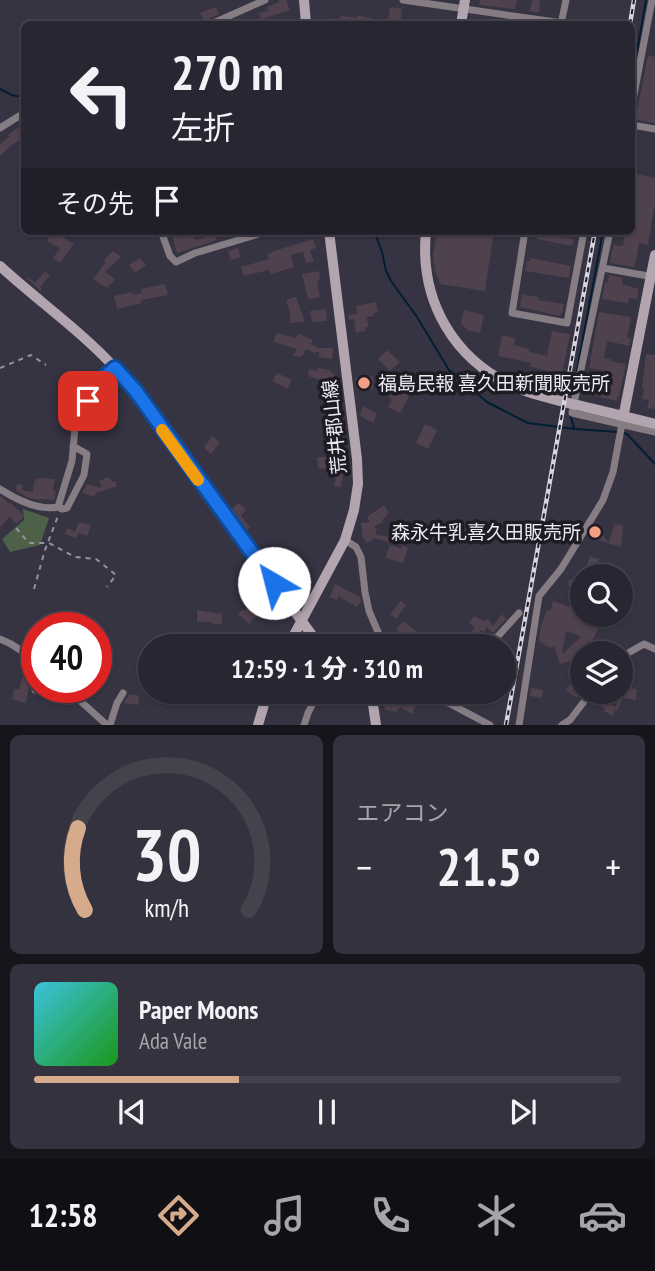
<!DOCTYPE html>
<html lang="ja">
<meta charset="utf-8">
<style>
body{margin:0;font-family:"PT Sans Narrow","Noto Sans JP",sans-serif;background:#34323e;color:#f1f3f6;height:100vh;display:flex;flex-direction:column;font-size:26px;white-space:nowrap}
*{box-sizing:border-box;margin:0}
p{font-size:23px;color:#a5a5ac}
.icon{flex:none;width:38px;height:38px;fill:none;stroke:currentColor;stroke-width:2;stroke-linecap:round;stroke-linejoin:round}
.map{position:relative;height:725px;overflow:hidden}
.sheet{display:flex;flex-direction:column;gap:10px;padding:10px;background:#16151c;flex:1}
.sheet>*{flex:none}
.top-card{position:absolute;left:21px;top:21px;width:614px;height:214px;border-radius:10px;box-shadow:0 2px 5px #0004,0 0 0 2px #44434d;background:#282632;color:#f1f3f6;overflow:hidden}
.buttons{position:absolute;left:570px;top:564px;display:grid;gap:14px}
.buttons a{display:grid;place-items:center;width:63px;height:63px;border-radius:50%;background:#282632;box-shadow:0 2px 5px #0004,0 0 0 2px #44434d;font-size:35px}
.speed{position:absolute;left:21px;top:612px;display:flex;gap:14px;font-size:35px;font-weight:700;text-align:center}
.speed>*{display:grid;place-content:center;width:91px;height:91px;border-radius:50%;background:#282632;box-shadow:0 2px 5px #0004,0 0 0 2px #44434d;line-height:1}
.speed .limit{border:10px solid #d22;background:#fff;color:#111}
.pin{position:absolute;display:grid;place-items:center;width:60px;height:60px;color:#fff;margin:-30px;border-radius:14px;box-shadow:0 4px 10px #0006}
.me{position:absolute;width:77px;margin:-38px;rotate:323deg;stroke-linejoin:round;filter:drop-shadow(0 0 5px #0008)}
.turn{display:flex;align-items:center;gap:24px;height:147px;padding:0 35px;font-size:32px}
.turn .icon{width:91px;height:91px;stroke-width:2.5}
.turn b{display:block;font-size:49px;line-height:60px}
.then{display:flex;align-items:center;height:66px;padding:0 35px;background:#0003;gap:14px;font-size:26px}
.big{font-size:52px;font-weight:700;line-height:1.1}
.sheet .card{flex:1;display:flex;flex-direction:column;justify-content:center;gap:10px;min-width:0;padding:0 24px;border-radius:10px;background:#34323e}
.sheet .dial{align-items:center;gap:0}
.dial svg{height:182px;overflow:visible;fill:none;stroke:#44434d;stroke-width:7;stroke-linecap:round;text-anchor:middle}
.dial text{fill:#f1f3f6;stroke:none}
.song{display:flex;align-items:center;gap:21px}
.cover{width:84px;height:84px;border-radius:10px;background:linear-gradient(135deg,hsl(190 70% 55%),hsl(120 70% 35%))}
.played{height:7px;border-radius:4px;background:linear-gradient(90deg,#d6ab8b 35%,#44434d 35%)}
.keys{display:flex;justify-content:space-around;direction:ltr}
.heat{display:flex;justify-content:space-between;align-items:center;font-size:38px;direction:ltr}
.sheet .tiles{flex:1;display:grid;gap:10px;grid-template-columns:1fr 1fr}
.card:last-child{grid-column:span 2}
.trip{position:absolute;left:138px;top:634px;width:378px;height:70px;border-radius:35px;background:#282632;box-shadow:0 2px 5px #0004,0 0 0 2px #44434d;font-weight:700;line-height:70px;text-align:center}
.tabs{display:flex;height:112px;justify-content:space-around;align-items:center;background:#100f14;color:#a5a5ac}
.tabs .icon{width:49px;height:49px}
.tabs .selected{color:#d6ab8b}
.tabs b{font-size:32px;color:#f1f3f6}
.map>svg:first-child{display:block}
.green{fill:#4d6048}
.lines{fill:none;stroke-linecap:round;stroke-linejoin:round}
.stream{stroke:#011e33;stroke-width:2}
.building{fill:#4f414d;fill-rule:evenodd}
.path{stroke:#9593a0;stroke-width:2;stroke-dasharray:5 5;stroke-linecap:butt}
.street{stroke:#857d83;stroke-width:7}
.secondary{stroke:#b2a5af;stroke-width:10}
.rail-casing{stroke:#d5d4e0;stroke-width:4.5}
.rail{stroke:#1d1c23;stroke-width:2;stroke-dasharray:5;stroke-linecap:butt}
.route-casing{stroke:#114b97;stroke-width:18}
.route{stroke:#1a73e8;stroke-width:12}
.slow{stroke:#f59e0b;stroke-width:12}
.poi-dot{fill:#f39f85;stroke:#1d1c23;stroke-width:2.5}
.labels{text-anchor:middle;dominant-baseline:central;stroke-width:7;stroke-linejoin:round;paint-order:stroke}
.poi-label{font-size:19px;fill:#ebeaf5;stroke:#1d1c23;text-anchor:start}
.street-label{font-size:19px;fill:#ebeaf5;stroke:#1d1c23}
</style>
<div class="map">
<svg width="655" height="725" viewBox="0 0 655 725">
<rect width="100%" height="100%" fill="#363343"/>
<path class="green" d="M23 509 49 518 40 545 10 552 2 539 24 520Z"/>
<g class="lines">
<path class="stream" d="M632 80 646 0
M0 89C8 93 16 99 24 95
M374 231 382 252 386 271 391 281 417 317 449 370 487 402 528 423 575 429 618 432
M577 371 603 231
M571 417 574 428
M623 433 627 434 655 464"/>
</g>
<path class="building" d="M279 0H286L290 10 260 20 259 13 268 11 267 7 279 2Z
M480 0H517L515 9 479 5Z
M532 0H540L539 13 530 11Z
M216 7 219 14 204 21 200 13Z
M390 7 402 9 400 23 388 21Z
M357 15 375 19 374 24H329L330 18 340 19 341 16 357 18Z
M648 55 655 57V123L632 119 633 111 638 106Z
M24 124V138L13 144 0 156V144L9 137 8 135Z
M637 174 655 178V209L654 208 648 245 639 243 635 267 610 263 613 245 623 246 625 231H632V204Z
M53 231H60L58 234 74 244 60 263 53 258 60 248 47 241Z
M171 231H177L179 238 193 234 195 240 205 237 203 231H214L217 240 177 253Z
M437 231H463L493 237 485 291 440 284 435 271 433 256Z
M538 231H554L553 236 574 239 572 246 537 239Z
M313 239 316 248 310 250 314 261 306 263 303 252 291 255 294 267 271 274 269 270 244 276 241 267 269 259 267 255 274 251Z
M238 248 241 257 231 260 228 251Z
M113 251 121 257 105 272 115 279 107 288 93 279 106 262 104 260Z
M140 258 146 265 135 273 129 265Z
M530 258 571 266 569 278 525 271 527 261H530Z
M45 271 50 275 40 287 42 289 41 291 27 279 28 277 35 283Z
M319 271 320 280 317 281 320 297 308 299 302 274Z
M609 275 623 278 622 284 639 289 637 299 629 298 628 303 602 299 605 283H608Z
M165 284 168 295 141 300 142 303 117 309 114 296 132 292 133 295 142 293 141 289Z
M522 294 538 297V300L564 304 562 314 561 313 560 316 520 307Z
M293 297H296L305 322 290 323V312L286 301Z
M376 302 378 312 373 313 374 316 367 317 368 327H365V331L356 333 354 319 349 320 348 315 357 314 356 306Z
M326 309 327 321 312 322 310 311Z
M464 310 484 315 480 333 467 330 461 323Z
M599 312 631 317 627 338 631 339 629 346 607 341 604 358 611 359 610 361 626 364 619 397H617V401L584 393 585 387 602 391 607 371 589 368Z
M552 331 570 334 562 374 530 367 531 363 498 356 502 335 515 338 514 345 529 349V352L547 356Z
M276 333 296 338 298 333 313 340 311 344 319 348H333L332 359 319 357V352L314 353 306 349 302 357 293 356 297 349 274 342Z
M387 350 400 362 390 371 378 359Z
M646 354 655 355V409L647 408 649 400 642 399 644 387H642Z
M318 368 331 370 330 372 334 373 333 384 308 376 309 369 316 371Z
M277 373 292 380 287 389 272 381Z
M373 376V389L357 390 355 378Z
M401 377 416 384 400 413 388 407 392 400 379 387 387 379 395 388Z
M363 406 377 414 373 423 360 416Z
M342 416 345 444 339 445 338 439H334L331 417Z
M425 424 437 430 428 449 416 443Z
M212 436 220 442 211 454 204 448Z
M337 455H344V468L341 487 334 486 337 470 318 468 317 457H337Z
M109 477 112 482 115 481 117 486 96 493 95 497 82 493 87 484 102 488 99 481Z
M37 478 55 479 53 491H56L54 500 40 499V500L29 498 16 491 17 484 23 485 22 490 33 492 34 481H36Z
M0 496 10 504 11 503 24 516 17 524 9 517 0 528Z
M239 503 246 510 241 515 250 527 246 532 230 510Z
M384 505 389 514 382 520 383 522 374 526 377 529 375 534 390 537 389 542 374 538 367 543 363 538 361 523 370 522 367 517Z
M79 522 91 525 87 536 78 533 76 538 65 534 67 528 75 532Z
M615 524 623 526 621 547 608 543Z
M597 525 608 543 599 540 591 531Z
M390 545 401 549 402 545 408 548 403 563 385 558Z
M590 556 599 559 595 576 584 575Z
M569 579 583 583V614L595 616 594 620 603 623 601 629 599 628 591 642 588 641 571 661 560 664 554 646 550 648 540 642 539 638 541 626 547 610 550 612 553 601 570 607 573 598 570 597 574 587 568 586ZM566 631 581 637 562 654Z
M335 584 360 597 361 601 357 607 338 596 337 600 330 597Z
M263 595 266 599 267 597 273 603 263 612 262 610 249 624 238 614 242 610 244 611 247 608 249 609Z
M401 601 406 605 396 619 390 614Z
M197 610 222 614V624H212V622H197Z
M502 614 506 619 493 633 487 627 484 632 481 630 474 640 469 636 475 627 469 623 474 616 484 621 488 619 493 626Z
M403 621 418 633 413 640 410 638 409 639 396 630Z
M24 672 36 675 29 688 26 703 12 699 14 689 19 690Z
M571 682 583 690 577 698 566 691Z
M621 687 637 689 636 700 623 698 617 711 616 708 612 716 604 711 605 709 593 701 598 691H601L607 695 603 700 616 707 618 693 621 691Z
M531 688 543 690 542 698 530 696Z
M379 691H385V695L392 699 396 691H408L404 699 416 705 412 714 400 707 396 712 384 709 389 699 380 700Z
M479 691H484L486 695 474 704 469 699Z
M129 694 139 696 138 705 124 703Z"/>
<g class="lines">
<path class="path" d="M0 368 31 355 46 365
M16 528 29 543H49L75 557 96 559 116 575 107 587
M34 589 45 550 58 516"/>
<path class="street" d="M403 0 562 23
M211 24 265 0
M561 24 566 0
M632 105 652 0
M632 125 655 129
M0 128 24 113
M161 231 170 256 176 262 195 253 269 231
M525 231 512 313 567 323 584 231
M603 268 654 277
M574 403 610 231
M576 403H574L572 413 655 432
M0 489C17 500 38 511 58 507L72 461 75 428 96 384 115 368
M58 507 62 509 67 508 84 475 87 454 73 446
M345 540 356 547 361 557 365 592 369 611 384 646
M0 639 11 644 37 661
M489 646 519 613
M621 657 644 644 655 649
M66 688 107 725
M35 690 37 685
M426 691 490 725
M448 703 457 691
M110 725 117 703 123 693
M304 725 308 713 319 691
M519 725 539 596 561 569 603 500 613 472 624 413
M562 725 570 720 592 691"/>
<path class="secondary" d="M304 0 306 24
M461 24 465 0
M426 231C419 301 454 362 520 389 536 396 555 399 572 404 599 410 627 417 655 424
M0 266C38 301 80 330 115 368 144 398 167 436 191 470 234 529 277 587 320 646
M624 413 655 255
M288 646 345 540 354 510 358 484 357 459 329 231
M371 691 376 725
M258 725 268 691"/>
<g class="rail-casing">
<path id="rail" d="M630 24 634 0
M506 725 595 231"/>
</g>
<use href="#rail" class="rail"/>
</g>
<g class="lines">
<g class="route-casing">
<path id="route" d="M88 401 96 384 115 368 135 390 274 583"/>
</g>
<use href="#route" class="route"/>
<path class="slow" d="M162 430 198 480"/>
</g>
<g class="poi-dot">
<circle cx="364" cy="383" r="7"/>
<circle cx="595" cy="532" r="7"/>
</g>
<g class="labels">
<g class="poi-label">
<text x="378" y="383">福島民報 喜久田新聞販売所</text>
<text x="581" y="532" text-anchor="end">森永牛乳喜久田販売所</text>
</g>
<g class="street-label">
<text transform="translate(334 427) rotate(-96)">荒井郡山線</text>
</g>
</g>
</svg>
<div class="buttons">
<a><svg class="icon" aria-label="search" viewBox="0 0 24 24"><circle cx="10" cy="10" r="6"/><path d="M15 15l6 6"/></svg></a>
<a><svg class="icon" aria-label="layers" viewBox="0 0 24 24"><path d="M12 4l9 5-9 5-9-5zM3 14l9 5 9-5"/></svg></a>
</div>
<div class="speed"><div class="limit">40</div></div>
<div class="pin" style="left:88px;top:401px;background:#d93025"><svg class="icon" aria-label="arrive" viewBox="0 0 24 24"><path d="M6 21V4h12l-3 4 3 4H6"/></svg></div>
<svg class="me" style="left:274px;top:583px" viewBox="-20 -20 40 40"><circle r="19" fill="#fff"/><path d="M0-13L10 11 0 6-10 11z" fill="#1a73e8"/></svg>
<div class="trip">12:59 · 1 分 · 310 m</div>
<div class="top-card">
<div class="turn"><svg class="icon" aria-label="left" viewBox="0 0 24 24"><path d="M17 20v-9H6M10 6l-5 5 5 5"/></svg><div><b>270 m</b>左折</div></div>
<div class="then">その先<svg class="icon" aria-label="arrive" viewBox="0 0 24 24"><path d="M6 21V4h12l-3 4 3 4H6"/></svg></div>
</div>
</div>
<section class="sheet">
<div class="tiles">
<div class="card dial"><svg viewBox="0 0 100 80">
<path d="M14 69A42 42 0 1 1 86 69"/>
<path d="M14 69A42 42 0 0 1 11 33" stroke="#d6ab8b"/>
<text x="50" y="56" font-size="32" font-weight="700">30</text>
<text x="50" y="72" font-size="11">km/h</text>
</svg></div>
<div class="card"><p>エアコン</p>
<div class="heat"><a>−</a><b class="big">21.5°</b><a>+</a></div>
</div>
<div class="card">
<div class="song"><i class="cover"></i><div><b>Paper Moons</b><p>Ada Vale</p></div></div>
<div class="played"></div>
<div class="keys"><svg class="icon" aria-label="previous" viewBox="0 0 24 24"><path d="M18 5L8 12l10 7zM5 5v14"/></svg><svg class="icon" aria-label="pause" viewBox="0 0 24 24"><path d="M8 5v14M16 5v14"/></svg><svg class="icon" aria-label="next" viewBox="0 0 24 24"><path d="M6 5l10 7-10 7zM19 5v14"/></svg></div>
</div>
</div>
</section>
<nav class="tabs">
<b>12:58</b>
<svg class="icon selected" aria-label="directions" viewBox="0 0 24 24"><path d="M12 3l9 9-9 9-9-9zM9 14v-3h6M13 9l2 2-2 2"/></svg>
<svg class="icon" aria-label="music" viewBox="0 0 24 24"><path d="M9 18V5l10-2v13"/><circle cx="6" cy="18" r="3"/><circle cx="16" cy="16" r="3"/></svg>
<svg class="icon" aria-label="phone" viewBox="0 0 24 24"><path d="M5 4h4l2 5-3 2q2 4 5 5l2-3 5 2v4C11 20 4 13 5 4z"/></svg>
<svg class="icon" aria-label="climate" viewBox="0 0 24 24"><path d="M12 3v18M4 7l16 10M4 17L20 7"/></svg>
<svg class="icon" aria-label="car" viewBox="0 0 24 24"><path d="M5 17H2v-5l4-1 3-4h7l3 4 3 1v5h-3M9 17h6M6 11h13"/><circle cx="7" cy="17" r="2"/><circle cx="17" cy="17" r="2"/></svg>
</nav>
